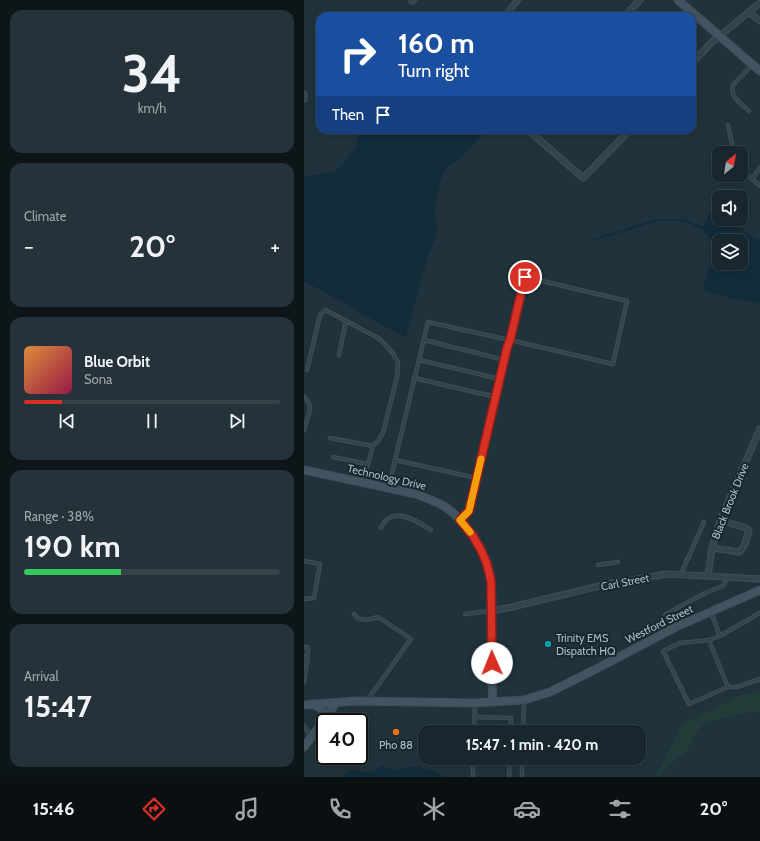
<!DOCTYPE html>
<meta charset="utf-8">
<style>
body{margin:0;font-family:Cabin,sans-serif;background:#253239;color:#f1f3f6;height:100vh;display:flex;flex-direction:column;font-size:15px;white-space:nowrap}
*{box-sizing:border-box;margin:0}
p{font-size:13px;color:#9fa5aa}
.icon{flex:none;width:22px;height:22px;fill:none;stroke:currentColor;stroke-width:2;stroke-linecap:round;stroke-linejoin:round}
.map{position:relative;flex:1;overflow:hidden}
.details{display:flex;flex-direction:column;gap:10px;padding:10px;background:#0d1519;width:304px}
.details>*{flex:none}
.hud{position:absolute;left:12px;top:12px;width:380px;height:122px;border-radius:12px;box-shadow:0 2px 10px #0003,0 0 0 1px #364349;background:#1a4fa0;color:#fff;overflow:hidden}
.needle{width:26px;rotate:30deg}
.buttons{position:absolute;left:408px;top:146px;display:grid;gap:8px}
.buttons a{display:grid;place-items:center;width:36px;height:36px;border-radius:8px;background:#18262d;box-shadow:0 2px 10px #0003,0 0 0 1px #364349;font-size:20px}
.speed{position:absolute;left:12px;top:713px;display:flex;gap:8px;font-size:20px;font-weight:700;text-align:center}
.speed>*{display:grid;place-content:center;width:52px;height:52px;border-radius:50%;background:#18262d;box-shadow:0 2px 10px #0003,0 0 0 1px #364349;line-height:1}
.speed .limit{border:2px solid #111;border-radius:6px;background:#fff;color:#111}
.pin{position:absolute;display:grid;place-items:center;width:34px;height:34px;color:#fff;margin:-17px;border:2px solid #fff;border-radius:50%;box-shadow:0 1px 4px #0007}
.me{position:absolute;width:44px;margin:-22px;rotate:359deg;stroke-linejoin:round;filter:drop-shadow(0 0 3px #0008)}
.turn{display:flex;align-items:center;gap:14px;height:84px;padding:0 16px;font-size:18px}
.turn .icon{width:52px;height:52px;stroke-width:2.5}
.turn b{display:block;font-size:28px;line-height:34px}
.then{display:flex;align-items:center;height:38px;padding:0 16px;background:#0003;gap:8px;font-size:15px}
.big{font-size:30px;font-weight:700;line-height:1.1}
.details .card{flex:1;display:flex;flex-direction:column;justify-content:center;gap:6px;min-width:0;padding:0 14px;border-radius:12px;background:#253239}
.details .dial{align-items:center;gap:0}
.dial b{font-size:52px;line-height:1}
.song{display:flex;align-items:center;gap:12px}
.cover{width:48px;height:48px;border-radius:6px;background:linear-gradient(135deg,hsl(30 70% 55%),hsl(340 70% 35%))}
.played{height:4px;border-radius:2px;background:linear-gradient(90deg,#d93025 15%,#364349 15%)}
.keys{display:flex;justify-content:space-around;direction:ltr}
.heat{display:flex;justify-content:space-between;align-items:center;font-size:22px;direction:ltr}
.charge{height:6px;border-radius:3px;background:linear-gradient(90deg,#34c759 38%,#364349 0)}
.trip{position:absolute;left:114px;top:725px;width:228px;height:40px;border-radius:12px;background:#18262d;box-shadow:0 2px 10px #0003,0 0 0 1px #364349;font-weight:700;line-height:40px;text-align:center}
.menu{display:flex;height:64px;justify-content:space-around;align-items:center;background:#0a0f12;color:#9fa5aa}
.menu .icon{width:28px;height:28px}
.menu .on{color:#d93025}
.menu b{font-size:18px;color:#f1f3f6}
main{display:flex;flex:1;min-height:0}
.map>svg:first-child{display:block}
.green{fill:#223d39}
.water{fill:#132c3a;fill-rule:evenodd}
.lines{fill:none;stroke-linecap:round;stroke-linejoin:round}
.stream{stroke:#132c3a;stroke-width:2}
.lane-casing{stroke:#404f58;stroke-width:4.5}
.street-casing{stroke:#404f58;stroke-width:7}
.secondary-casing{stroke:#404f58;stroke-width:9}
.lane{stroke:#34444c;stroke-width:2.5}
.street{stroke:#34444c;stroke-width:5}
.secondary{stroke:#41545f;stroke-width:7}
.route-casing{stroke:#8d1f18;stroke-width:10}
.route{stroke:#d93025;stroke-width:7}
.slow{stroke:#f59e0b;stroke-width:7}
.culture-dot{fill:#0f9aa8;stroke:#192830;stroke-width:1.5}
.food-dot{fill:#e8710a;stroke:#192830;stroke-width:1.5}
.labels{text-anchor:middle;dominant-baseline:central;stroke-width:4;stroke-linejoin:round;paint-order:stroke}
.street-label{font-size:11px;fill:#aebfc8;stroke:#192830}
.poi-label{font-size:11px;fill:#aebfc8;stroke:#192830;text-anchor:start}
</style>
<main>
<section class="details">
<div class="card dial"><b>34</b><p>km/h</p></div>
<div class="card"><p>Climate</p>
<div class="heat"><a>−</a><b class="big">20°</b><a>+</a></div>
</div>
<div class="card">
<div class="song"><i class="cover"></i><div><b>Blue Orbit</b><p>Sona</p></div></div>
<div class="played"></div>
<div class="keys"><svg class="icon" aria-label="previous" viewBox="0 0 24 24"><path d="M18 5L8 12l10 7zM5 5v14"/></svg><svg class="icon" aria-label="pause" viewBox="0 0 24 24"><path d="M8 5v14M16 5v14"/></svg><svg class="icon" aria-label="next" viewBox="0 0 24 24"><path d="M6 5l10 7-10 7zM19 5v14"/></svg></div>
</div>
<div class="card"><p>Range · 38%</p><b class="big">190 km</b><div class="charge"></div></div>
<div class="card"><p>Arrival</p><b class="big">15:47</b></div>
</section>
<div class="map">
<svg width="456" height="777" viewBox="0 0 456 777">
<rect width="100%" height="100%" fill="#20333c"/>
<path class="green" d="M456 691V711L440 713 402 722 392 732 383 750 368 762 354 777H351L356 769 378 724 436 696Z"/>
<path class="water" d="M54 130H180L179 133 166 149 141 170 136 182 130 213C130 219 134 222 133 228 133 239 126 250 123 260 115 286 109 312 102 338L0 281V177L32 171 52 148Z
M412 209 415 212V219H423L450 238 456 239V304L449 302 436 300 423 297 409 294 401 289 400 283 404 273V269L411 262V255L409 245 406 239 401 233 399 229 405 214ZM415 241H437V263H415Z
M78 766C83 766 87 771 92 770 96 770 98 768 101 767 113 766 132 770 141 777H39C51 765 52 773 66 772 70 772 74 768 78 766Z"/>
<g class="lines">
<path class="stream" d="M289 240 353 220H379L401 229"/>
<g class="lane-casing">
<path id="lane" d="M445 111C438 104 425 97 429 85L448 65
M424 125 430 153
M437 169 456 186
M448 179 456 168
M120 340 201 360
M35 355 42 321
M115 360 196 379
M3 370 16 315 21 310 29 314 76 339 88 352 94 362 93 377 79 433 74 441 69 446 59 482
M110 378 192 397
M0 396 6 405V410L0 430
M26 438 69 446
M29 457 63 464
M85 488 91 460 172 478 203 348 206 340 309 364 323 301 221 277 206 340 124 322 91 460
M157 520 165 511 172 478
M77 528C79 524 81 520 85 518 97 510 118 524 127 530
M0 561 16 564 10 598 0 599
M294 565 314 562
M377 574 400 522
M407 612 416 636 456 613
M50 614C56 623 66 619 74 617L107 639 64 699
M161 614 186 611
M362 632 359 619 362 614 401 593 419 586 421 583V577
M416 636 405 640 424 687H433L456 679
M405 640 376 643 359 651 385 704 424 687
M0 647H3L4 648 3 662 0 682
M0 656 3 662
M170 717 207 718V732
M0 726 6 735
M170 732 171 705
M219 732 220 701
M169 777V758
M205 777 206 758
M218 777V758"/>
</g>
<g class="street-casing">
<path id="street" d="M108 1 110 0
M445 12 456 21
M201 16 214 0
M321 16 336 0
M388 63 407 43 456 3
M0 99V94
M224 130 279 178 326 130
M408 548 435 552C441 548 443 538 445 531L442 528 416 520
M404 576 408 548 416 520 456 429
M188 611 208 607 308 583 363 574 404 576 456 579"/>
</g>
<g class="secondary-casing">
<path id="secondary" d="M374 0 456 71
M0 470 112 494C121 498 131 501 140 506 164 522 184 553 187 582 189 605 187 627 187 650 187 667 188 685 189 702
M8 704C17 707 21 711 18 721
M0 705 51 701 171 703 220 700 246 692 296 667 372 627 456 590
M0 747 28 709 30 706V703"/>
</g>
<use href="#lane" class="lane"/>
<use href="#street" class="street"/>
<use href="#secondary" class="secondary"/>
</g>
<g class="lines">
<g class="route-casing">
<path id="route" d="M188 663 187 581 183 564 177 550 169 536 156 520 165 511 203 348 206 340 221 277"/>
</g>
<use href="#route" class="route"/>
<path class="slow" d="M166 532 156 520 165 511 177 459"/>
</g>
<circle class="culture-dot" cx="244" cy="644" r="4"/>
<circle class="food-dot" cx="92" cy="732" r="4"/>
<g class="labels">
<g class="street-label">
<text transform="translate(83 477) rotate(13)">Technology Drive</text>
<text transform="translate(426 501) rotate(-68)">Black Brook Drive</text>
<text transform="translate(321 582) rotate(-11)">Carl Street</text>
<text transform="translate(355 624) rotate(-26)">Westford Street</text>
</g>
<g class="poi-label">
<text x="252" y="638">Trinity EMS<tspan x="252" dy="13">Dispatch HQ</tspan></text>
<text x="92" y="745" text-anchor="middle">Pho 88</text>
</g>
</g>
</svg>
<div class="buttons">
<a><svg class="needle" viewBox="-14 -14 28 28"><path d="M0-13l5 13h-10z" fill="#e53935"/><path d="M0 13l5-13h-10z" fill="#9fa5aa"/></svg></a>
<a><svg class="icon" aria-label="sound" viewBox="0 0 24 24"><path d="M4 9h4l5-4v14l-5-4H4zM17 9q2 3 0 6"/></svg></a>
<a><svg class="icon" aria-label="layers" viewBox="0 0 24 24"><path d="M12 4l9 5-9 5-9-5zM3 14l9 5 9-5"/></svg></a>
</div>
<div class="speed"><div class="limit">40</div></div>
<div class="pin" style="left:221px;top:277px;background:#d93025"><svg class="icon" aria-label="arrive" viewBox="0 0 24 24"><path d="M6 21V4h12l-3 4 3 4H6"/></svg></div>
<svg class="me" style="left:188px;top:663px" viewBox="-20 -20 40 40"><circle r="19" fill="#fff"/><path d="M0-13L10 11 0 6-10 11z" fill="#d93025"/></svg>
<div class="trip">15:47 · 1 min · 420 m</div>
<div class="hud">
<div class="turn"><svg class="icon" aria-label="right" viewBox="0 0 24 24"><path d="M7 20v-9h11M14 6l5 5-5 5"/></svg><div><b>160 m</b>Turn right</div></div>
<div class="then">Then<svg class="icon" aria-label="arrive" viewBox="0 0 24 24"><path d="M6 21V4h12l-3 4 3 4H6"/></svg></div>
</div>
</div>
</main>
<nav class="menu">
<b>15:46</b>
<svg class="icon on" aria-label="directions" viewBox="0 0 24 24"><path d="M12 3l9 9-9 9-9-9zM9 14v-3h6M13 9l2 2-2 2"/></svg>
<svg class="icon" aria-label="music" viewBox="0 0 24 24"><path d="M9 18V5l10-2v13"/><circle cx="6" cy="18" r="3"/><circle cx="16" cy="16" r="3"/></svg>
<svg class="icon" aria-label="phone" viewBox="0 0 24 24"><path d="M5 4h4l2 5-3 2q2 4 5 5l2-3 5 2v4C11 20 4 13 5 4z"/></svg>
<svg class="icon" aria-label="climate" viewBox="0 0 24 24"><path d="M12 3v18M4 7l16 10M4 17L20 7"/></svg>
<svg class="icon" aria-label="car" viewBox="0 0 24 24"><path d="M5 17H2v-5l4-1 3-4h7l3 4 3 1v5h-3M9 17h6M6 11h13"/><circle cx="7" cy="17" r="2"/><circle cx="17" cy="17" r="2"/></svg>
<svg class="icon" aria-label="filters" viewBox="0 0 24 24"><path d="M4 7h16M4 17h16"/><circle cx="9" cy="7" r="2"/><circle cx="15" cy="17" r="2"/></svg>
<b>20°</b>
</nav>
